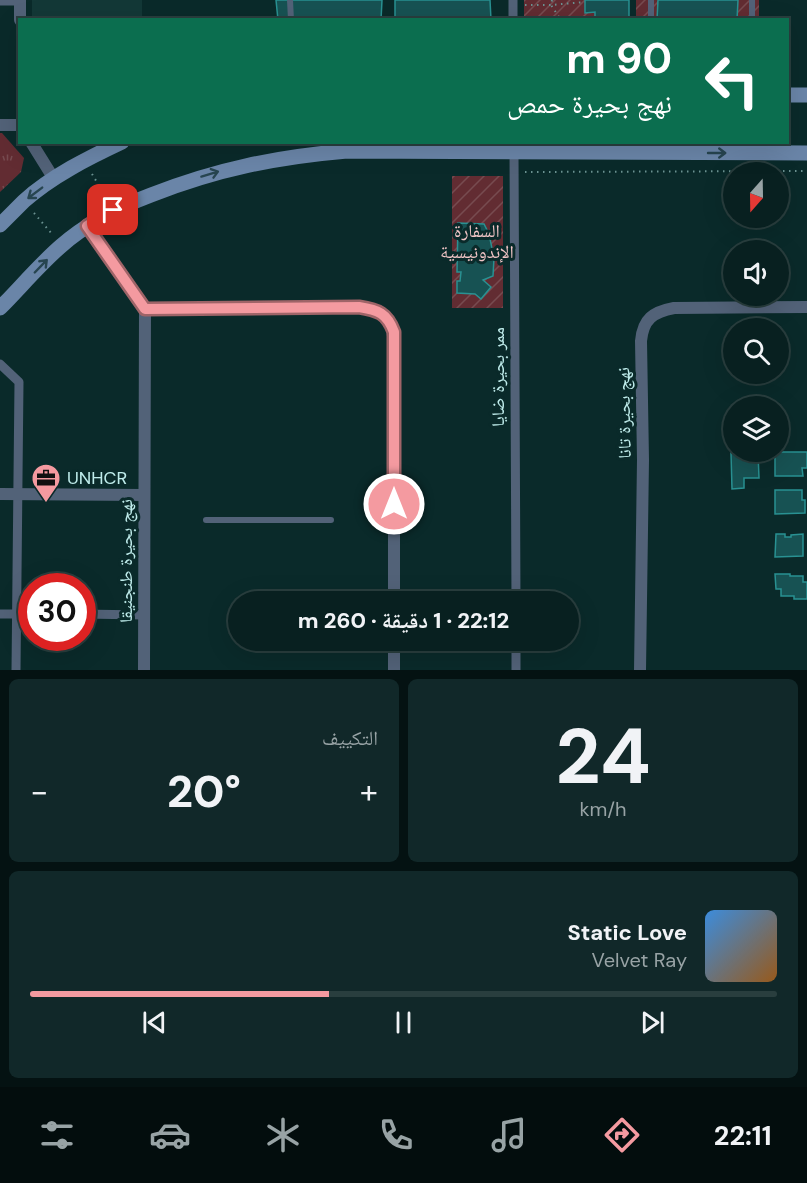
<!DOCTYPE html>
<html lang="ar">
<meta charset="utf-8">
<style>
body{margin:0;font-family:"DM Sans","Noto Naskh Arabic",sans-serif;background:#112829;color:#f1f3f6;direction:rtl;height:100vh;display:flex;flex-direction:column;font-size:22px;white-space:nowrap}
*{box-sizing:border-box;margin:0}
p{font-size:20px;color:#98a3a5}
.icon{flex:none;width:33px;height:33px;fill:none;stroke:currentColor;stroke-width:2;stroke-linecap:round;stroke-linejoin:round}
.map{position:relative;height:670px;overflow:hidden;direction:ltr}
.panel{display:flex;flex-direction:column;gap:9px;padding:9px;background:#041212;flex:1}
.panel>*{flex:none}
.banner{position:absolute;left:18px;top:18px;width:771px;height:126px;border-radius:0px;box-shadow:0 6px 24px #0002,0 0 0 2px #293e3e;direction:rtl;background:#0b6e4f;color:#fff;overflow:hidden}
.needle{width:39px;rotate:200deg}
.tools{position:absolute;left:723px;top:162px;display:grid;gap:12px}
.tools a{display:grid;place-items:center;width:66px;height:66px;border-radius:50%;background:#082020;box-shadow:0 6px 24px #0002,0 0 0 2px #293e3e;font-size:30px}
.speed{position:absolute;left:18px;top:573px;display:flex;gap:12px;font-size:30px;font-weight:700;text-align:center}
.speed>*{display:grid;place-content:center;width:78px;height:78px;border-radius:50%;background:#082020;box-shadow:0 6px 24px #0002,0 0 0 2px #293e3e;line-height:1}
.speed .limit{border:9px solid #d22;background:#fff;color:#111}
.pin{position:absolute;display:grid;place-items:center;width:51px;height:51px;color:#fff;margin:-26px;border-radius:12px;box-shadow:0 3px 9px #0006}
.me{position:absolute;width:66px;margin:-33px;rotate:0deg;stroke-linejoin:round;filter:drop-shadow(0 0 4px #0008)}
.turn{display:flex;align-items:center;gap:21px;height:126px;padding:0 18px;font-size:27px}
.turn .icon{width:78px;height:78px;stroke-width:2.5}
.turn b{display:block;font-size:42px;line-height:51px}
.big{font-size:45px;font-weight:800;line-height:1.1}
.panel .card{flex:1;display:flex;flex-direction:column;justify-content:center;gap:9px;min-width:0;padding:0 21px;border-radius:9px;background:#112829}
.panel .dial{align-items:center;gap:0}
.dial b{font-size:78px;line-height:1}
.song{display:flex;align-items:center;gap:18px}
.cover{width:72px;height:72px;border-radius:9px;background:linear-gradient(135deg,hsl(210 70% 55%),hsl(30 70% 35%))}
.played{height:6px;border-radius:3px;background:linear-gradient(90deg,#f49aa0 40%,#293e3e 40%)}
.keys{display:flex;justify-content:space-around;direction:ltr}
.heat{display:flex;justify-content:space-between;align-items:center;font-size:33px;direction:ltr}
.panel .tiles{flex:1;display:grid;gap:9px;grid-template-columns:1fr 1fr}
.card:last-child{grid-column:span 2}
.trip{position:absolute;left:228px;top:591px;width:351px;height:60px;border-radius:30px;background:#082020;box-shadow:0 6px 24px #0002,0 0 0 2px #293e3e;font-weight:800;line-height:60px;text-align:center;direction:rtl}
.menu{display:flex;height:96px;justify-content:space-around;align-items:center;background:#030d0d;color:#98a3a5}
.menu .icon{width:42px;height:42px}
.menu .current{color:#f49aa0}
.menu b{font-size:27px;color:#f1f3f6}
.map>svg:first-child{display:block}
.built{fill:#133837}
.grass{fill:url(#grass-tufts)}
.garden{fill:url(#garden-furrows)}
.building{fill:#175253;stroke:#299192;stroke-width:1.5}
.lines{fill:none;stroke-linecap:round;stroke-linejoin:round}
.path{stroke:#6b9291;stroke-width:2;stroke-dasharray:1.5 4.5;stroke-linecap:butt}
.service{stroke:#526278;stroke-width:6}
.pedestrian{stroke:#526278;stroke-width:9}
.minor{stroke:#526278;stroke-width:12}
.secondary{stroke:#6a85a8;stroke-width:15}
.oneway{stroke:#274550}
.route-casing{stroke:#9f6468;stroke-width:15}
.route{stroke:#f49aa0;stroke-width:10}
.labels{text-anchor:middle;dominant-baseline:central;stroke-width:6;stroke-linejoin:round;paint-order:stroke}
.park-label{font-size:18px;fill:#f3c6c7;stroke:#0a2a2a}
.street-label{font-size:18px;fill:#bfeceb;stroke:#0a2a2a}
.poi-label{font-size:18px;fill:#bfeceb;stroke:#0a2a2a;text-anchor:start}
</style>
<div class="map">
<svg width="807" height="670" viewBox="0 0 807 670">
<defs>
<pattern id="grass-tufts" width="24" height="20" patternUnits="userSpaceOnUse" patternTransform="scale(1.5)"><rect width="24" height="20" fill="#622c32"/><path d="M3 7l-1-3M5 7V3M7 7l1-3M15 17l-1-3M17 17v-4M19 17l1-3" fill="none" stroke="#774b50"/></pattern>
<pattern id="garden-furrows" width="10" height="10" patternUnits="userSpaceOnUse" patternTransform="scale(1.5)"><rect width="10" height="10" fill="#622c32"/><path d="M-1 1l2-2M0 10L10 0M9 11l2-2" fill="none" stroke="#774b50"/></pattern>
</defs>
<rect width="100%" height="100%" fill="#0a2a2a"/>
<path class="built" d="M32 0H142V19H32Z"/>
<path class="grass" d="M0 133H2L24 158 21 172 0 192Z"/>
<path class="garden" d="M524 0H585V12H595V19H524Z
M636 0H759V19H636Z
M452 176H503V308H452Z"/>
<path class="building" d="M276 0H382L381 20H278Z
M395 0H490L491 20H395Z
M585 0H629V20H595V12L585 13Z
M658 0H738L737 20H657Z
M458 223 484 224 489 234 494 258 493 276 483 280 491 287 481 299 475 294 457 293V281H460L461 272H457Z
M758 452 759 478H744V488L732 489 731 453Z
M775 452H807V468H802L803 476H775Z
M775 490H802V500H805V513L775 514Z
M776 534H785V537H791V535L803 534V556L775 557Z
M775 574H790V576H803V582H807V599H794V596H781V589H776Z"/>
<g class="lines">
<path class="path" d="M552 0 551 5 561 20
M525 5H551L585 2
M525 172 807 171
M92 174 106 197
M34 213 52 234"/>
<path class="service" d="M290 0 291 20
M651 0V20
M752 20V0
M206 520H331"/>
<path class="pedestrian" d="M0 1H20
M513 20V0
M514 152 516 602
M0 364 19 382 16 670
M0 614H32
M82 614 144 615
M516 640V670"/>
<path class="minor" d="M20 0V20
M0 125H20
M31 142 54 179
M87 226 145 309
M145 309 359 307C388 311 393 320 394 348V602
M0 494 143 495
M394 640V670
M144 670 145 309
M640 670 643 460 641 341C643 319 653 312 674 308L807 307"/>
<path class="secondary" d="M788 95H807
M0 225C8 217 16 209 24 201 52 176 88 158 122 142
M0 308C20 288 39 265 61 246 87 223 119 207 151 195 217 169 277 157 347 151L807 153"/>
</g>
<defs><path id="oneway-shaft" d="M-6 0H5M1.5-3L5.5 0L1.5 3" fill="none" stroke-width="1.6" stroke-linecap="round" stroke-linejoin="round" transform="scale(1.5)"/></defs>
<g class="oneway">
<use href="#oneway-shaft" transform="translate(717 153)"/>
<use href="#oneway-shaft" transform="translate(210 174) rotate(-17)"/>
<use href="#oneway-shaft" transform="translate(35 193) rotate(143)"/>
<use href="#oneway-shaft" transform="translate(41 266) rotate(-46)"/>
</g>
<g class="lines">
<g class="route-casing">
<path id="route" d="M113 210 87 226 145 309 359 307C378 310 387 313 394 332V504"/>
</g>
<use href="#route" class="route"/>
</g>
<defs>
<g id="office-pin" transform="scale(1.5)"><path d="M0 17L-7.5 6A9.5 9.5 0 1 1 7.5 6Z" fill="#f49aa0" stroke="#0a2a2a"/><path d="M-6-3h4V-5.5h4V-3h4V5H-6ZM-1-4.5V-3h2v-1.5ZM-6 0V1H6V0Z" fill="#111"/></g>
</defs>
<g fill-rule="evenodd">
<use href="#office-pin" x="46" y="478"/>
</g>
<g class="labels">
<g class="park-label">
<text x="477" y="231">السفارة<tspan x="477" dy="21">الإندونيسية</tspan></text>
</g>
<g class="street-label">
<text transform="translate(498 377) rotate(-90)">ممر بحيرة ضايا</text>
<text transform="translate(624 413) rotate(-91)">نهج بحيرة تانا</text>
<text transform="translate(126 561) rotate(-90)">نهج بحيرة طنجنيقا</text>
</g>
<g class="poi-label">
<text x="67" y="478">UNHCR</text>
</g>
</g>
</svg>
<div class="tools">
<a><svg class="needle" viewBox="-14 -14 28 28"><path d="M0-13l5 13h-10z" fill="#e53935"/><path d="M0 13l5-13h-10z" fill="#98a3a5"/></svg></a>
<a><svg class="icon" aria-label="sound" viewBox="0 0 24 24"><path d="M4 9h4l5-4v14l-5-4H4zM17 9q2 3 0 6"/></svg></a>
<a><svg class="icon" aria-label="search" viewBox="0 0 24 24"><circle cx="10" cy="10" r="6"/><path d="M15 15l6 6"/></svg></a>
<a><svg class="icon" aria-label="layers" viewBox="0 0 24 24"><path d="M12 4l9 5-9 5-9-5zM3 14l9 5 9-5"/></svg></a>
</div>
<div class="speed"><div class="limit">30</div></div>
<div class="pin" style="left:113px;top:210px;background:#d93025"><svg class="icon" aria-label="arrive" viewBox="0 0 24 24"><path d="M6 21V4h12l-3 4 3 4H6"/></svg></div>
<svg class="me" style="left:394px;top:504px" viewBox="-20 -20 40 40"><circle r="17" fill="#f49aa0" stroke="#fff" stroke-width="3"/><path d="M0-11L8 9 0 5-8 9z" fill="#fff"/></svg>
<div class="trip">22:12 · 1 دقيقة · 260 m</div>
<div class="banner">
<div class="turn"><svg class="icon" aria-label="left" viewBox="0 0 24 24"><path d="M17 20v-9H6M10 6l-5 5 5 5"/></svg><div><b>90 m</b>نهج بحيرة حمص</div></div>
</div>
</div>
<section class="panel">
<div class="tiles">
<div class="card dial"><b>24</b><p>km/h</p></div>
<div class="card"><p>التكييف</p>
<div class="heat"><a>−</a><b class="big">20°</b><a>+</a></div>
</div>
<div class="card">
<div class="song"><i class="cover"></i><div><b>Static Love</b><p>Velvet Ray</p></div></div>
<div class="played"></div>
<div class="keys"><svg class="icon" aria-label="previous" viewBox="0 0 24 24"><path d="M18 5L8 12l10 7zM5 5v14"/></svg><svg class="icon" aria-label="pause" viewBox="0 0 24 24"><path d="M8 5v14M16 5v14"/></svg><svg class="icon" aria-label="next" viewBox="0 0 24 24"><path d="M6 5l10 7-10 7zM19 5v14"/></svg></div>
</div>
</div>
</section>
<nav class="menu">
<b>22:11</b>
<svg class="icon current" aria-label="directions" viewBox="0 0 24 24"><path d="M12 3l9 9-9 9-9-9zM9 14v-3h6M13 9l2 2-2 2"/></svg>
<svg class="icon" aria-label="music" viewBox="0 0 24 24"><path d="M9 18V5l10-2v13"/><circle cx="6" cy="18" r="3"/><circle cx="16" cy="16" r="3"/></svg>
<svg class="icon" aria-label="phone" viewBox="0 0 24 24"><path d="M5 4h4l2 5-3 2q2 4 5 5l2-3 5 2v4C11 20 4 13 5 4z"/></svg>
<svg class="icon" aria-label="climate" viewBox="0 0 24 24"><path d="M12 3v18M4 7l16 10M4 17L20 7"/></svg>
<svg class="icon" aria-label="car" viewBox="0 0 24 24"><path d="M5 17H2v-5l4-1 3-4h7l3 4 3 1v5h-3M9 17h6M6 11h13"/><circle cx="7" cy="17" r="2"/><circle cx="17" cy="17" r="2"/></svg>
<svg class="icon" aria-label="filters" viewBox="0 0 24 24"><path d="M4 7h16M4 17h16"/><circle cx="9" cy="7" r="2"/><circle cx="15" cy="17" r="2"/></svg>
</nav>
